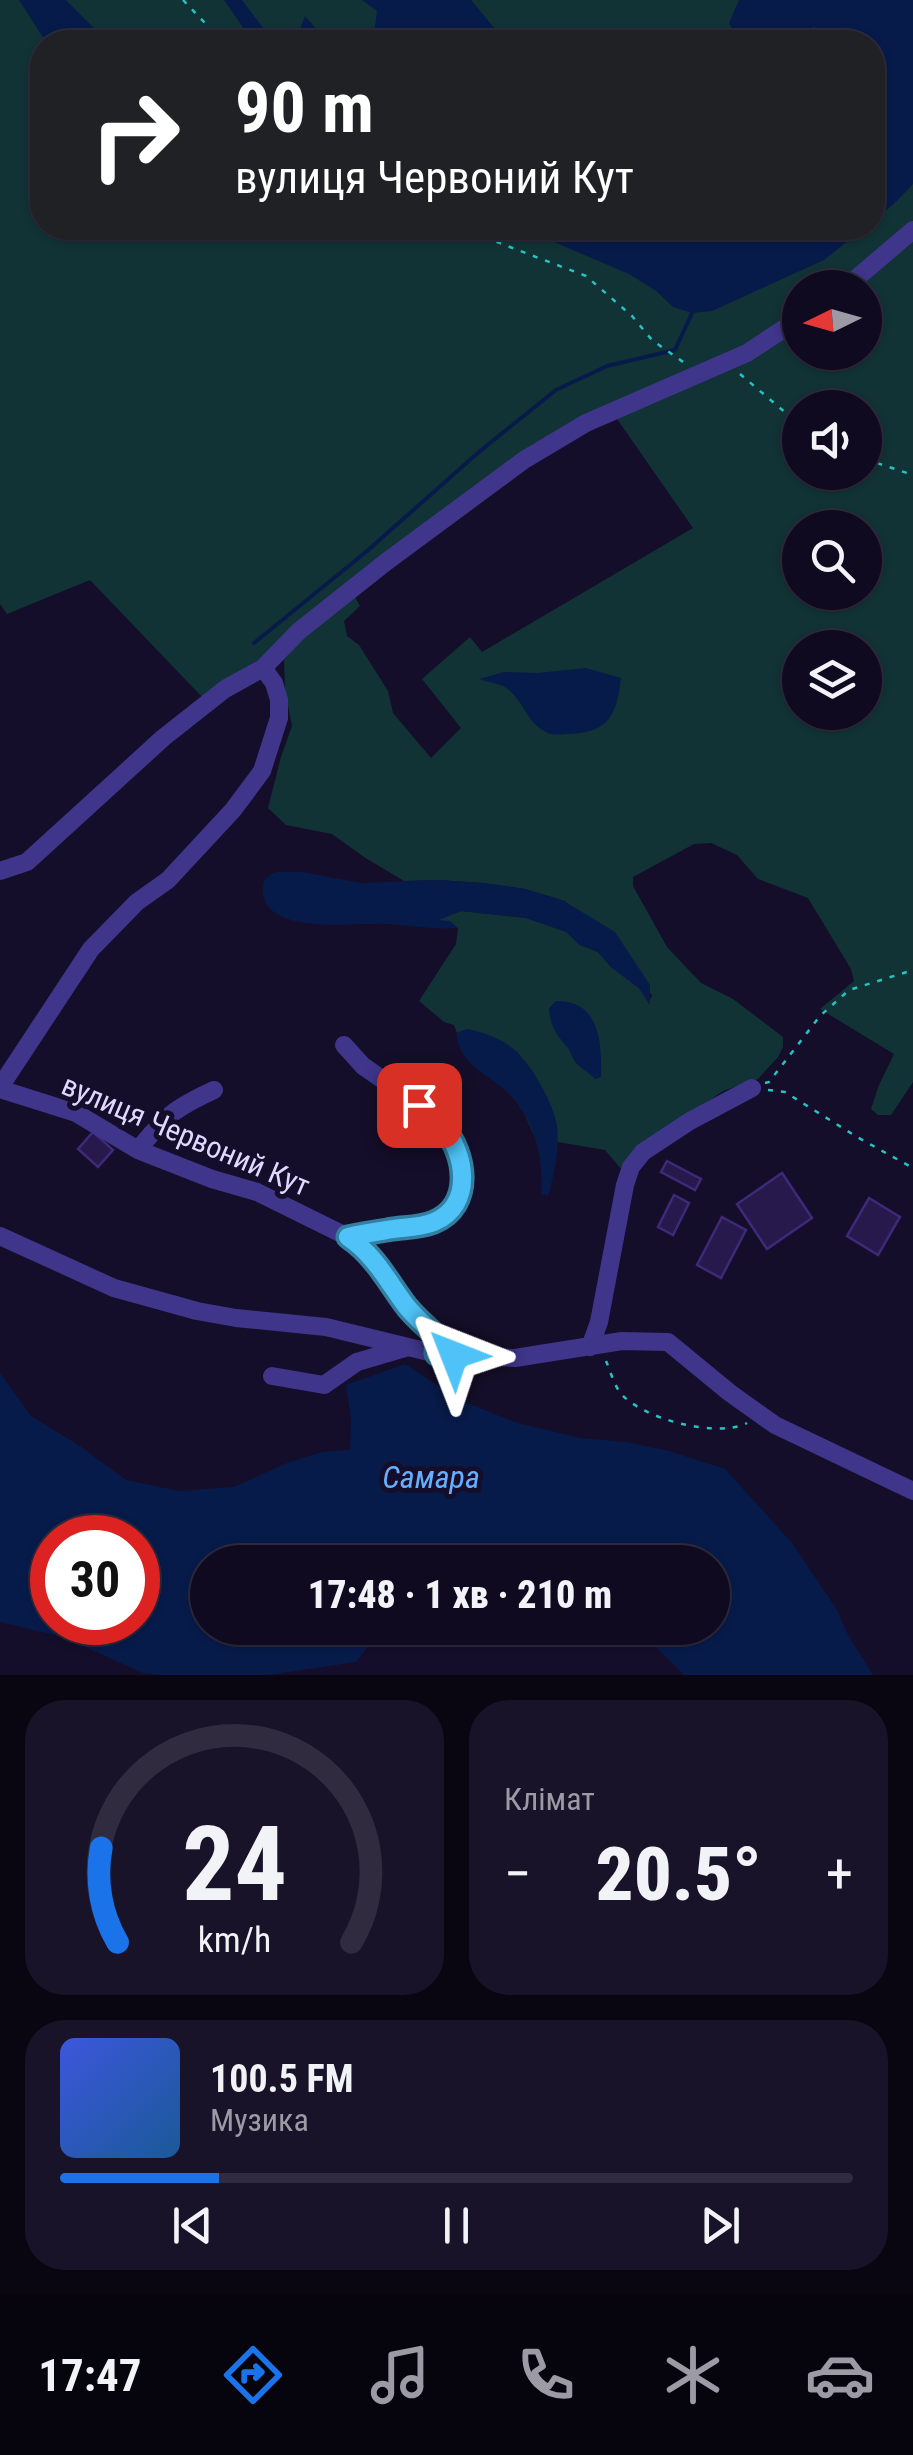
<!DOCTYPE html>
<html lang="uk">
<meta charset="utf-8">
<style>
body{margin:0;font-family:"Roboto Condensed",sans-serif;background:#191329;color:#f1f3f6;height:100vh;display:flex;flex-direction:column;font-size:38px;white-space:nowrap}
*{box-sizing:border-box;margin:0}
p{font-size:32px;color:#9c9aa5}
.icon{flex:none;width:55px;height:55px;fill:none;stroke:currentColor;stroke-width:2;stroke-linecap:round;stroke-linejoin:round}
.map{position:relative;height:1675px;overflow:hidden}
.details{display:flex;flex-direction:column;gap:25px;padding:25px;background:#090612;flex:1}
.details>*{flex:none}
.top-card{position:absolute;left:30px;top:30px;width:855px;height:210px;border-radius:40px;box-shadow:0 2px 8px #0004,0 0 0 2px #302b3e;background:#202124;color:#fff;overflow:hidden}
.needle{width:65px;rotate:265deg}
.buttons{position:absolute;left:782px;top:270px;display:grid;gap:20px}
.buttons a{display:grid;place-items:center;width:100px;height:100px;border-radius:50%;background:#100a20;box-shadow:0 2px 8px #0004,0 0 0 2px #302b3e;font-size:50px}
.speed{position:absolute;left:30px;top:1515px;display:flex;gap:20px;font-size:50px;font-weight:700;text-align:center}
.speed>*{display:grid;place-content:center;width:130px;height:130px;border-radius:50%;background:#100a20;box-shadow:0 2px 8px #0004,0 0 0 2px #302b3e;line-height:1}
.speed .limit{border:15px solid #d22;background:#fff;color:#111}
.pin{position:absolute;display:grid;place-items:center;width:85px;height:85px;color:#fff;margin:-42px;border-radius:20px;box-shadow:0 5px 15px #0006}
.me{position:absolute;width:110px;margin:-55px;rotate:315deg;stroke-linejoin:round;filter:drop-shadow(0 0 8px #0008)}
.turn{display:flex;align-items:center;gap:35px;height:210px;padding:0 40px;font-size:45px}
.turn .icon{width:130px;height:130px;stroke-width:2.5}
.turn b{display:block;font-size:70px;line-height:85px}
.big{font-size:75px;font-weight:800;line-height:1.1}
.details .card{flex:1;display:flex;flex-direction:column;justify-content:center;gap:15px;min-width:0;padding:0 35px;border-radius:40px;background:#191329}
.details .dial{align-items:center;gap:0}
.dial svg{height:260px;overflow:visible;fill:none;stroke:#302b3e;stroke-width:7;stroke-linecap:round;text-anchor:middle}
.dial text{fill:#f1f3f6;stroke:none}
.song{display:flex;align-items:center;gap:30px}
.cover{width:120px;height:120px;border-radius:15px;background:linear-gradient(135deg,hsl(230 70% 55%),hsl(210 70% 35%))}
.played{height:10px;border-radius:5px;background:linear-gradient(90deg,#1a73e8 20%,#302b3e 20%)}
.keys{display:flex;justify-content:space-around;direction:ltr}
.heat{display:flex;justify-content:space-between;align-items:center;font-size:55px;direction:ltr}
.details .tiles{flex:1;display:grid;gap:25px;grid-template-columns:1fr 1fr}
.card:last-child{grid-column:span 2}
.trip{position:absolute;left:190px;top:1545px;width:540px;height:100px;border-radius:50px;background:#100a20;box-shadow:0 2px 8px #0004,0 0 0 2px #302b3e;font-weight:800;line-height:100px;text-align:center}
.dock{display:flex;height:160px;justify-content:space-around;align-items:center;background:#06040d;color:#9c9aa5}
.dock .icon{width:70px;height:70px}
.dock .current{color:#1a73e8}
.dock b{font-size:45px;color:#f1f3f6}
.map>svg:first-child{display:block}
.green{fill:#113335;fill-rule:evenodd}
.water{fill:#071b4b;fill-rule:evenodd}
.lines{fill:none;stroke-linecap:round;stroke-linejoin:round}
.stream{stroke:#071b4b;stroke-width:4}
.building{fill:#27194c;stroke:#3f297a;stroke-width:2.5}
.path{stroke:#27c3c4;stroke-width:2.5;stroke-dasharray:5 8;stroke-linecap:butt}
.minor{stroke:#3f368c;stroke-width:18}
.route-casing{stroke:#337fa1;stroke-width:25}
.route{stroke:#4fc3f7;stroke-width:18}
.labels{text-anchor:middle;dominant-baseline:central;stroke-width:10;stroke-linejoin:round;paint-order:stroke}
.street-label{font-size:30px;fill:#dfd8ff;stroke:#150e2a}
.water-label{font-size:32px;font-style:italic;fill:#66aeff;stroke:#150e2a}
</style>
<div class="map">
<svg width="913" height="1675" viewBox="0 0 913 1675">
<rect width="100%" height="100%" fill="#150e2a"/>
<path class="green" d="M0 0H913V1082L891 1115H878L871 1109 879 1085 894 1054 820 1009 854 981 851 969 808 898 758 879 737 855 711 843 694 844 633 877V886L667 947 701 983 733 999 783 1037V1047L778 1057 758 1079 723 1091 634 1153 622 1170 605 1150 558 1142 551 1153 533 1133 524 1113 467 1029 457 1033 454 1025 444 1022 419 1001 456 944 458 928 436 920 461 911 526 918 550 926 567 932 580 945 598 952 611 967 639 988 649 1003 652 995 565 901 525 889 483 883 438 880 404 881 364 857 332 834 286 825 268 808 281 757 292 726 285 690 284 660 305 633 355 597 360 606 344 621 347 636 359 645 388 691 393 713 431 758 461 728 422 679 470 637 482 652 693 528 615 416 612 405 204 699 90 580 7 614 0 604ZM42 42H872V228H42ZM800 288H865V352H800ZM800 408H865V472H800ZM800 528H865V592H800ZM800 648H865V712H800Z"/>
<path class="water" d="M19 0H66L108 42H54L42 36Z
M224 0H242L272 40 298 34 305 16 328 42H253Z
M362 0H471L506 42H360L374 34 377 11Z
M739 0H913V184L896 202 873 221 872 42H826L814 26 801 42H739L729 23Z
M521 228H864L824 260 712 311 692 313 673 307 656 291 629 274Z
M586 668 621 678C617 714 609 733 569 734 562 734 552 736 546 732 526 723 522 696 503 686 496 683 487 682 479 679L504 672 537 673Z
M277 872H302L361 883 438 880 483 883 525 889 564 901 615 932 650 985V1005L639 988 611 967 598 952 580 945 566 932 526 918 461 911 439 920 450 921 458 928C434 930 411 925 387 924 358 922 260 937 263 888 263 878 269 875 277 872Z
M556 1001C600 1000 602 1043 601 1077L595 1079C589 1072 581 1069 575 1062 572 1058 571 1051 567 1047 556 1034 550 1026 549 1008Z
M467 1029C484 1032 503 1039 516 1051 532 1066 554 1104 557 1126 560 1150 554 1174 548 1196L541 1194C544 1161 536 1123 512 1097 493 1075 457 1066 457 1033Z
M405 1364 460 1400 517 1423 580 1438 626 1442 669 1451 725 1469 792 1543 837 1610 848 1635 873 1675H684L637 1628H712V1562H208V1628H402L392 1640 372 1641 356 1662 268 1675H159L143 1673 63 1637 0 1622V1373L31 1416 80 1446 126 1480 179 1491 234 1487 287 1463 322 1452 350 1450 351 1419 346 1385ZM52 1538H138V1622H52Z"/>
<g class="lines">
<path class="stream" d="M254 643 367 551 480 451 556 390 607 366 675 350 692 313"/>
</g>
<path class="building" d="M93 1132 113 1150 98 1167 78 1149Z
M667 1161 701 1179 695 1190 661 1172Z
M782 1173 812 1218 767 1249 737 1204Z
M674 1195 689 1203 673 1235 658 1227Z
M869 1198 900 1217 878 1255 847 1236Z
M722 1217 746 1230 721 1278 697 1265Z"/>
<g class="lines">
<path class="path" d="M183 0 204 22 218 42
M460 228 586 276 632 316 652 340 686 364
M740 374 800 425
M865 459 913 475
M765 1083 769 1082 820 1016 849 990 913 970
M768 1090 785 1092 857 1137 913 1168
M606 1361C610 1370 613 1382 619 1391 638 1418 717 1439 747 1423"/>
<path class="minor" d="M845 288 913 230
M0 871 27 862 163 738 225 689 263 668 299 631 386 562 524 460 586 423 747 353 800 318
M344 1045 363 1066 419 1105 444 1128 457 1151 463 1177 462 1192 455 1206 444 1217 430 1224 348 1237
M0 1087 91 949 137 902 168 880 233 810 262 771 279 718V700L274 683 263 668
M0 1089 76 1113 138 1150 212 1179 257 1192 348 1237C375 1255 388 1282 407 1307 416 1318 427 1327 437 1337V1354
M138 1150C165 1116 175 1108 214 1090
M0 1236 114 1288 197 1311 236 1318 326 1327 437 1354 515 1358 622 1341 668 1342 730 1393 775 1425 913 1491
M590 1347 599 1322 625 1185 631 1167 643 1152 690 1121 752 1088
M272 1376 324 1385 357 1362 408 1347"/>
</g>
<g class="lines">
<g class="route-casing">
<path id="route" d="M419 1105C427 1112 436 1119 443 1127 466 1154 474 1205 434 1222 420 1228 403 1227 387 1230 374 1232 361 1234 348 1237 375 1255 388 1282 407 1307 416 1318 427 1327 437 1337L436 1354 454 1355"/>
</g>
<use href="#route" class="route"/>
</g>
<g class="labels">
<g class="street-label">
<text transform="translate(186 1135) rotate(23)">вулиця Червоний Кут</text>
</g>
<g class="water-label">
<text x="431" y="1477">Самара</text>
</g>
</g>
</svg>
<div class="buttons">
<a><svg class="needle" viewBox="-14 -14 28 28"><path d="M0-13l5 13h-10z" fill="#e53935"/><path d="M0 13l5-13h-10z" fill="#9c9aa5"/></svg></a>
<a><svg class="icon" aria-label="sound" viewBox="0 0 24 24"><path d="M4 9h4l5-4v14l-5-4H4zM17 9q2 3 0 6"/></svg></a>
<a><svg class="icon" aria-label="search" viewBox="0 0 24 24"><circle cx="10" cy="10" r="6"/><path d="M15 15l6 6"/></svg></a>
<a><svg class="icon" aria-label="layers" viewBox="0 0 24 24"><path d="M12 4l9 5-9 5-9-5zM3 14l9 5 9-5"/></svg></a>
</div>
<div class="speed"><div class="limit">30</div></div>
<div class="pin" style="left:419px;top:1105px;background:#d93025"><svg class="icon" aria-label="arrive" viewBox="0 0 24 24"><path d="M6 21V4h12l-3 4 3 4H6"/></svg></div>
<svg class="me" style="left:454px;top:1355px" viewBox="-20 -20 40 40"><path d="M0-17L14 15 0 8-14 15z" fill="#4fc3f7" stroke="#fff" stroke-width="4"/></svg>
<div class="trip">17:48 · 1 хв · 210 m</div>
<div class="top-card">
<div class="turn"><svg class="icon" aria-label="right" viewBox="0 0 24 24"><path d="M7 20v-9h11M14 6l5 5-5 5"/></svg><div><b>90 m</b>вулиця Червоний Кут</div></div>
</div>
</div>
<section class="details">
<div class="tiles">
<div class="card dial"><svg viewBox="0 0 100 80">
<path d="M14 69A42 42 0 1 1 86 69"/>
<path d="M14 69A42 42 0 0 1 9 40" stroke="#1a73e8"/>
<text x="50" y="56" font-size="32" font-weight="700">24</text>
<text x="50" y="72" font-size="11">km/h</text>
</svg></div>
<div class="card"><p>Клімат</p>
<div class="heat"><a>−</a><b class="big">20.5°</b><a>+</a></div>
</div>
<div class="card">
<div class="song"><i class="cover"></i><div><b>100.5 FM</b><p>Музика</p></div></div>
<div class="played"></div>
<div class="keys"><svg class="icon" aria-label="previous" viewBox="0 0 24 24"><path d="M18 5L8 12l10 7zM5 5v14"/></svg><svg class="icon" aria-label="pause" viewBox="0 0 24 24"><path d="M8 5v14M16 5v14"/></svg><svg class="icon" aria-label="next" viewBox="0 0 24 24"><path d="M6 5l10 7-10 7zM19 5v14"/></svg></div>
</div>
</div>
</section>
<nav class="dock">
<b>17:47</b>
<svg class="icon current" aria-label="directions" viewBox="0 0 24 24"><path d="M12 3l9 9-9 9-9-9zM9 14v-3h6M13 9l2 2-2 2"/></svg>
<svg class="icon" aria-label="music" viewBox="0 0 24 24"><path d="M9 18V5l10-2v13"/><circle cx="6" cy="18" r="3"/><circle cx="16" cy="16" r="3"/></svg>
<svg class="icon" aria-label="phone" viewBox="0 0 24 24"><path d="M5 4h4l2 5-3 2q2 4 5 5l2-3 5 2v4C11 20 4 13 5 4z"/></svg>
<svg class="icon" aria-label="climate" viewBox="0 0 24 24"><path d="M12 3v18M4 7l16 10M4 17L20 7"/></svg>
<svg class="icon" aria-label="car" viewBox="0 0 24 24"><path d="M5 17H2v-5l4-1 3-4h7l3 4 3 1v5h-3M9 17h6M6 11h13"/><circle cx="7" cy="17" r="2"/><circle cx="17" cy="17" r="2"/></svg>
</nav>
